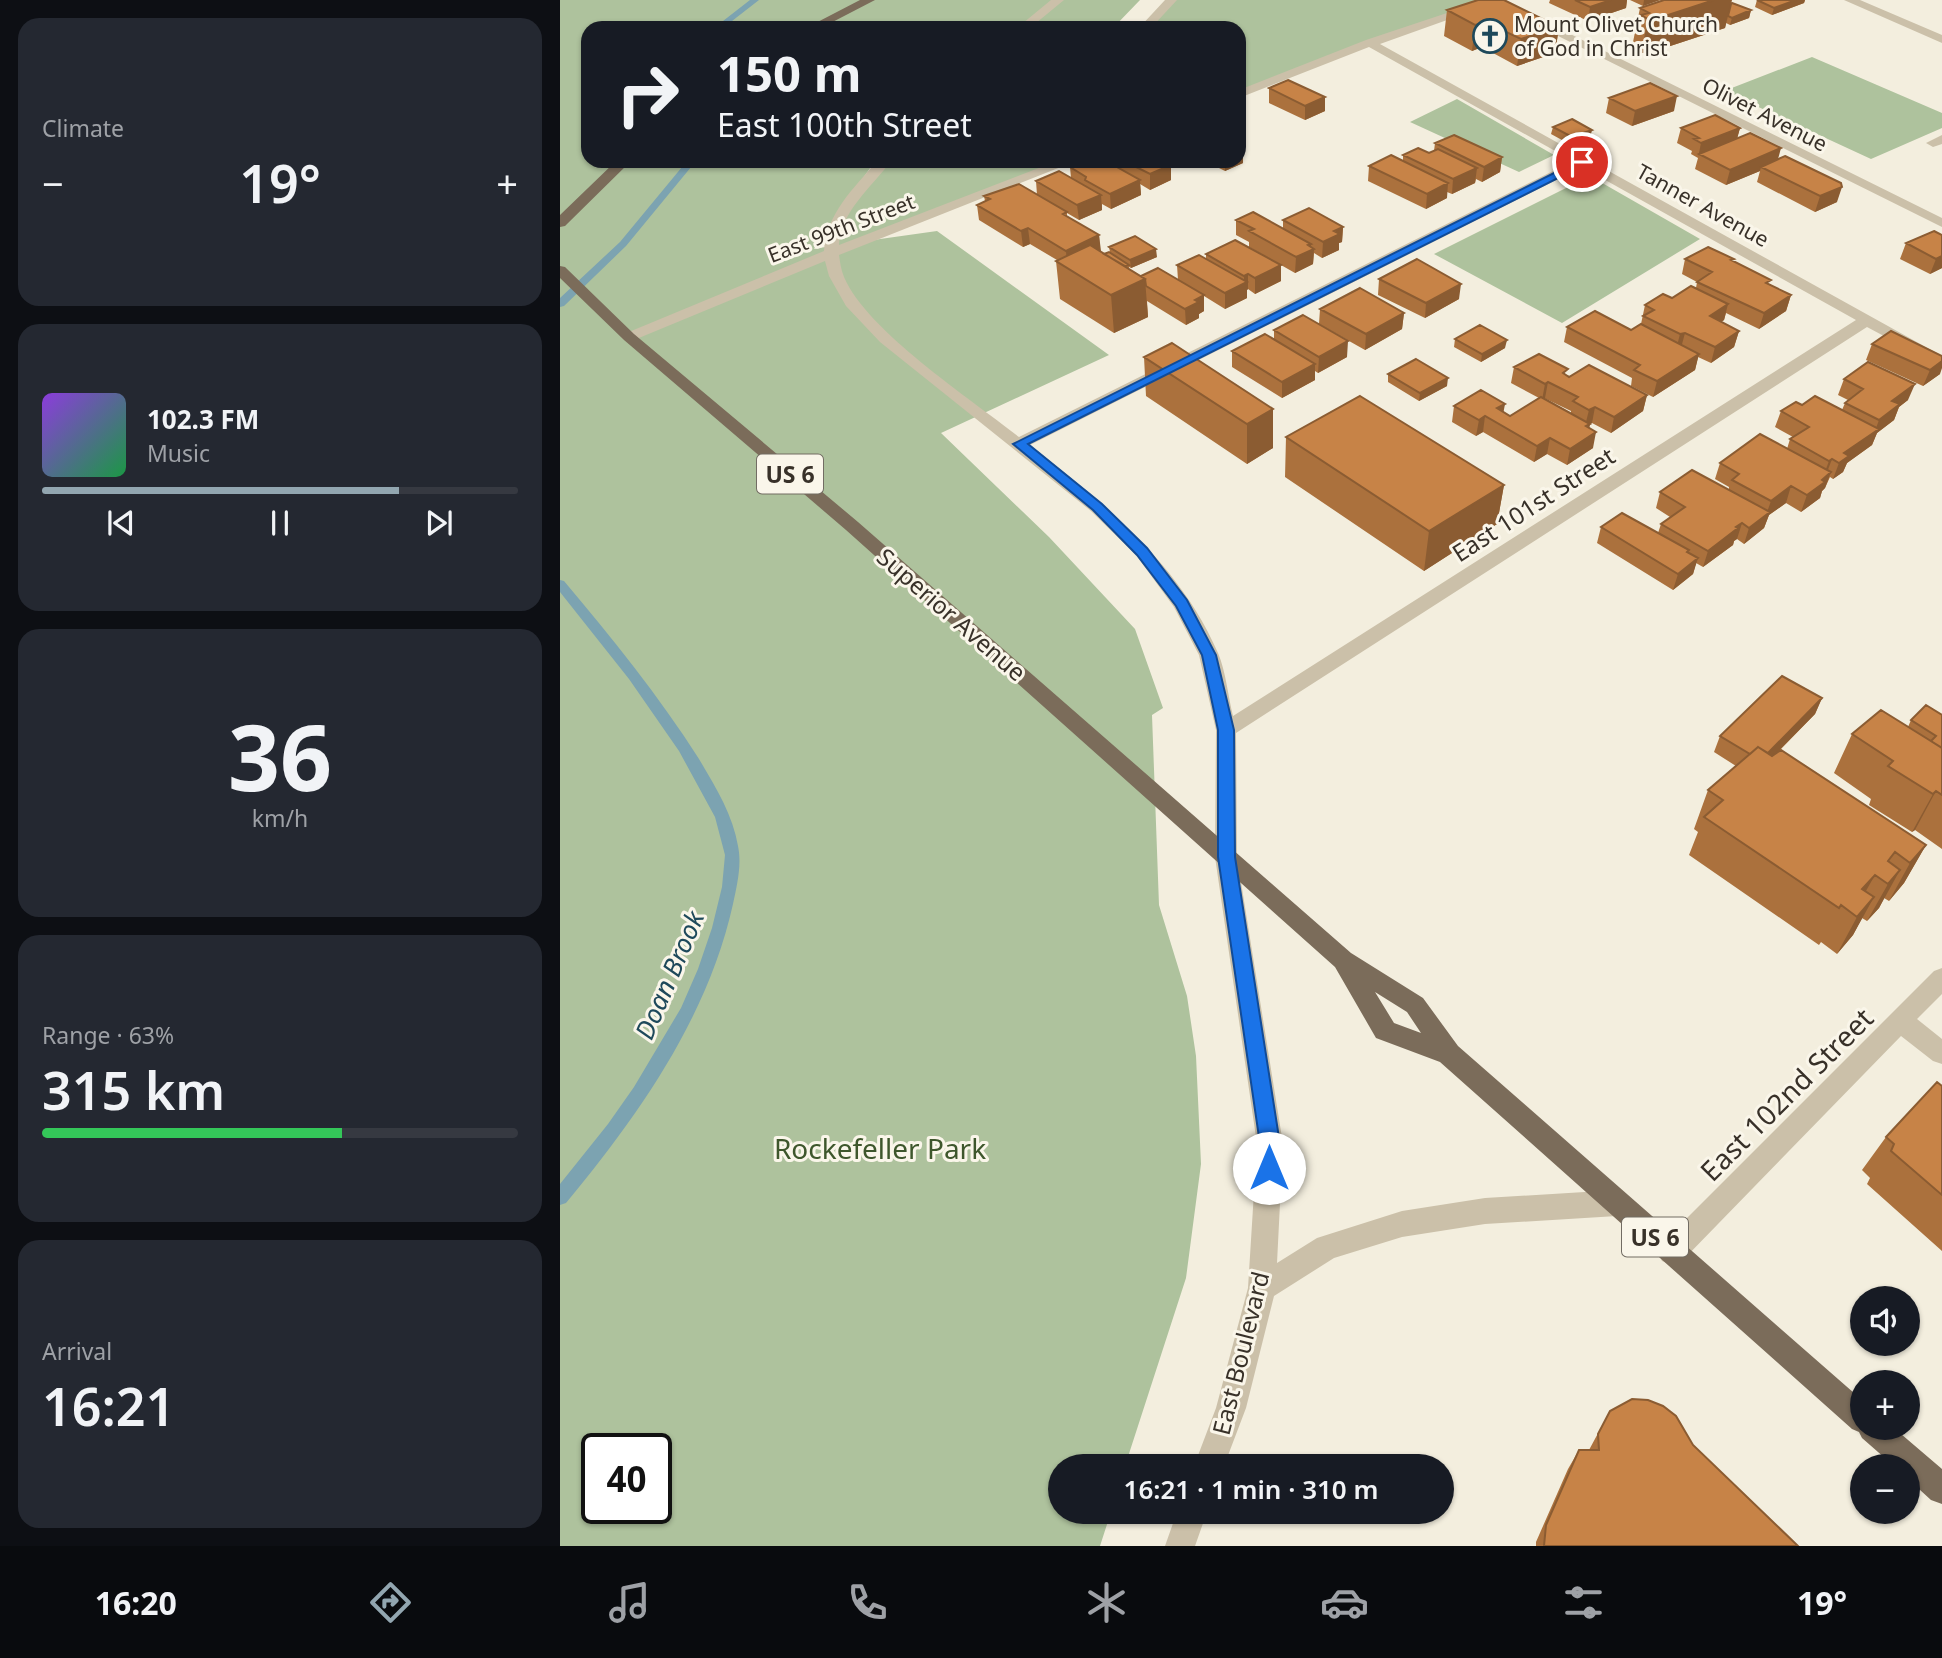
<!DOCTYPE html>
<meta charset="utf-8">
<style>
body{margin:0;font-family:"Noto Sans",sans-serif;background:#242831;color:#f1f3f6;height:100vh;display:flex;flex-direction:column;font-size:26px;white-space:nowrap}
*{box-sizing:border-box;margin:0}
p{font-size:23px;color:#9ea1a6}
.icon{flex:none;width:38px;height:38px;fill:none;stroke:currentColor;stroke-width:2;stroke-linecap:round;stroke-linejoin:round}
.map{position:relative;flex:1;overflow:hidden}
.side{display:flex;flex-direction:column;gap:18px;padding:18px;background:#0d0f14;width:560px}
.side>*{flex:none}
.hud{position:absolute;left:21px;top:21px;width:665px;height:147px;border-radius:21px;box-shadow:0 2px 5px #0004;background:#171b24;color:#f1f3f6;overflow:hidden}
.tools{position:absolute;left:1290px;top:1286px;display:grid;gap:14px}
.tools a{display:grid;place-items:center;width:70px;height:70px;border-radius:50%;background:#171b24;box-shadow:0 2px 5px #0004;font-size:35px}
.speed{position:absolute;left:21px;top:1433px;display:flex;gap:14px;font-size:35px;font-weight:700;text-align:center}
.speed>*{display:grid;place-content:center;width:91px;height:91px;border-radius:50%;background:#171b24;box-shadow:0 2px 5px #0004;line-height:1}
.speed .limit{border:4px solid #111;border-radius:10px;background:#fff;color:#111}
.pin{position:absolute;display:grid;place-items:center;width:60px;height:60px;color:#fff;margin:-30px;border:4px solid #fff;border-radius:50%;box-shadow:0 2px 7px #0007}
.me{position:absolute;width:77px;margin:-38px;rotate:0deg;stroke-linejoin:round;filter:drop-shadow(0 0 5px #0008)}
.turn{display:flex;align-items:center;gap:24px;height:147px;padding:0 21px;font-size:32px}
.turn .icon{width:91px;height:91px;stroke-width:2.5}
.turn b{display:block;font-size:49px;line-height:60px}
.big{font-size:52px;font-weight:600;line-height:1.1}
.side .tile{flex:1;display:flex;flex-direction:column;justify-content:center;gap:10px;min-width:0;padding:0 24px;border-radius:21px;background:#242831}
.side .dial{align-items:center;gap:0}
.dial b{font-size:91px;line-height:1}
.song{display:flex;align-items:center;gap:21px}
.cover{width:84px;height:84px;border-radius:10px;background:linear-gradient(135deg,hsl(270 70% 55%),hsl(140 70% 35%))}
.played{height:7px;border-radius:4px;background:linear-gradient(90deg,#92a6b0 75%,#363941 75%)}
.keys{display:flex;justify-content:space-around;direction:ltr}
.heat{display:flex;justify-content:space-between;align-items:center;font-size:38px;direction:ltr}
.charge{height:10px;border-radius:5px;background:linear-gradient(90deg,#34c759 63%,#363941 0)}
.trip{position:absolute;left:488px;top:1454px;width:406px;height:70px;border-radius:35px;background:#171b24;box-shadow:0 2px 5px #0004;font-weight:600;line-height:70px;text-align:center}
.tab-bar{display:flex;height:112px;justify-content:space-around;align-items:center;background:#090b0e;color:#9ea1a6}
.tab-bar .icon{width:49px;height:49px}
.tab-bar .active{color:#92a6b0}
.tab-bar b{font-size:32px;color:#f1f3f6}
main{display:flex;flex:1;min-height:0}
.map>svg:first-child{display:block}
.green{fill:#aec29d;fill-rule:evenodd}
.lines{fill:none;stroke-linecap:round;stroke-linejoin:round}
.stream{fill:#7ca3b1;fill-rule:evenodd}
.minor{fill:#cbc0a9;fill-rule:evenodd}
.major{fill:#7b6c5a;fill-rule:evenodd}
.wall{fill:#ab713d;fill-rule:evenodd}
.shaded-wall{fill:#8b5c32}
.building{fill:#c78347;stroke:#8b5c32;stroke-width:2}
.route{fill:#1a73e8;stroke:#114b97;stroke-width:2}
.labels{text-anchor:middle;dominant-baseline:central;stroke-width:6;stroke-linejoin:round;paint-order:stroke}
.far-poi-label{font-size:21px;fill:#383129;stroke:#faf6ea;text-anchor:start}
.far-street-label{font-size:21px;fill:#383129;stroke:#faf6ea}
.shield{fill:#faf6ea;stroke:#726c63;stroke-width:2}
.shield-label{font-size:23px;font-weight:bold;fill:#383129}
.street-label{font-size:24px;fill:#383129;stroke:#faf6ea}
.water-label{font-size:26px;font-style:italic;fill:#1e495b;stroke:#faf6ea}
.near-street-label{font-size:28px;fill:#383129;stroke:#faf6ea}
.near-park-label{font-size:28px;fill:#3e572c;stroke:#faf6ea}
</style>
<main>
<section class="side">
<div class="tile"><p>Climate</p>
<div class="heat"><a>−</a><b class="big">19°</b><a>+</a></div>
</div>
<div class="tile">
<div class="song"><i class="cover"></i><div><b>102.3 FM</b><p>Music</p></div></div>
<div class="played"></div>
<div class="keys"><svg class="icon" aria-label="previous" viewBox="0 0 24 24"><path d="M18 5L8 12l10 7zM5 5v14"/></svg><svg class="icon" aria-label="pause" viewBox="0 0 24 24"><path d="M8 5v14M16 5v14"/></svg><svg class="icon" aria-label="next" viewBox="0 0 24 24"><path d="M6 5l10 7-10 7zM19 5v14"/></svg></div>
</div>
<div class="tile dial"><b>36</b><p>km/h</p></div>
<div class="tile"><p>Range · 63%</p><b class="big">315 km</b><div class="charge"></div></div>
<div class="tile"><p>Arrival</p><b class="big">16:21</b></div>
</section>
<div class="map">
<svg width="1382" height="1546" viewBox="0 0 1382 1546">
<rect width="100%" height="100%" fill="#f3eede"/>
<path class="green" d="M0 0H580L553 28H28V161H315L254 249 271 246 272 233 324 161H509L306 241 377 231 549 355 381 433 489 537 575 629 603 708 592 715 599 905 627 996 636 1056 641 1164 626 1278 565 1466H500V1512H551L540 1546H0ZM37 1449H96V1508H37Z
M611 0H935L679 94V28H585Z
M1252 57 1382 113V128L1311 159 1164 91Z
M897 99 994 155 959 172 850 122Z
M1030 176 1140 239 1002 323 874 254Z"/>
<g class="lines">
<path class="stream" d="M190 0H199L163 28H154Z
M127 161H136L66 246 4 306 0 307V298L60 242Z
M0 580 4 581C52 638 99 696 139 759 155 786 173 815 178 846 182 865 177 885 173 904 148 1017 79 1115 6 1203L0 1205V1184L48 1124 74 1087 121 1008 138 969 152 928 162 887 165 855 155 817 119 751 69 679 0 592Z"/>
<path class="minor" d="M491 0H504L470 28H457Z
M605 0H617L591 28H579Z
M926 0H943L820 44 1382 356V367L1307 327 676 733 677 857 723 1144 717 1263 757 1238 842 1211 925 1198 1057 1190 1066 1194 1070 1203 1066 1212 1057 1216 925 1224 842 1237 774 1258 714 1296 686 1408 664 1466H634L656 1408 688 1288 697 1144 655 857 656 730 639 655 614 607 576 555 531 511 320 342 286 306 269 276 265 261 74 340H64L61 337 64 334 264 251C266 214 294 188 317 161H331C312 187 280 212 279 245L497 161H516L279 255C280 262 281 270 284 277 307 331 411 399 459 437L1013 161 809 47 679 98V90L806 40ZM1022 167 1296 320 673 716C668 696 666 672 658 653 619 563 544 504 470 445Z
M1284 0H1300L1382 35V43Z
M970 18H978L1382 218V227L970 22Z
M1382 135V144L1373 147 1366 143Z
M1382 968V994L1357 1019 1382 1039V1064L1373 1061 1341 1036 1122 1261 1112 1265 1102 1261 1098 1252 1102 1243 1374 971Z
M617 1512H647L635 1546H605Z"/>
<path class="major" d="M300 0H315L261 28H246Z
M56 161H71L5 226 0 227V215Z
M0 266 5 267 74 334 298 522 791 953 863 998 898 1046 1302 1400V1428H1334L1382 1469V1504L1371 1500 1348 1479V1466H1334L1302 1438 1299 1432 1292 1429 880 1062 816 1038 775 967 286 530 64 340 0 278ZM815 992 847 1012 861 1033 834 1023Z"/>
</g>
<path class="wall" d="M990 0H1067L1066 8 1028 21 989 3Z
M1070 0H1100L1083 6Z
M1197 0H1245L1244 3 1212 15 1195 7Z
M1171 4 1191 10 1189 18 1170 25 1166 23 1165 28 1092 52 1081 53 1074 50 1075 43 1073 42 1080 8Z
M887 10 999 27 995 53 957 66 922 47 912 51 884 36Z
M709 88 765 111 745 120 709 103Z
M1049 98 1114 111 1072 126 1046 113Z
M993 127 1030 138 1011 145 991 134Z
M1121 128H1180L1177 138 1219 159 1277 202 1255 212 1197 182 1200 171 1166 185 1135 169 1138 158 1131 154 1132 151 1117 143Z
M875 143 942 157 940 172 922 182 916 179 915 183 892 194 887 192V198L866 209 808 181 809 166 843 161V155L869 153 874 151Z
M548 161H604L611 165V180L590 190 580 184 581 195 551 209 542 204V210L519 220 507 213V217L539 235 540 251 544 254 550 252 549 247 597 257 571 268 569 267V269L581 276 618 280 617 265 646 258V254L721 265V281L695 294 688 289 687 290V298L665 309 644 296V311L639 314V318L626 325 587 301 588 317 554 333 500 299 496 261 497 260 470 244 463 247 419 220 417 205 425 201 424 196 477 195 476 181 511 178 510 167 548 162Z
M637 161H679L683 163 665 171 651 164 646 166Z
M676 220 723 228V220L783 227 782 242 779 243V250L762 258 754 253 753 264 735 273 689 247V242L676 235Z
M1374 231 1382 268 1370 274 1340 259 1346 243Z
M1125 259 1173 261 1210 285 1231 295 1226 311 1199 329 1166 313 1164 320 1161 322 1179 331 1174 347 1151 363 1138 357 1135 370 1093 397 1071 386 1072 378 1004 342 1007 327 1071 330 1081 324 1085 305 1112 298 1136 288 1137 282 1122 274Z
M819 279 899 299 865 318 818 295Z
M760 309 844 313 842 329 805 350 759 324Z
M714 330 787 357 758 373 755 371V380L722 398 672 367V351L714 339Z
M895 339 945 348 921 362 894 347Z
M612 343 713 448 687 464 586 396 584 357Z
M1312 344 1380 374 1363 386 1306 360Z
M954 367 1006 375 1087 395 1083 411 1051 433 1032 423 1030 424 1029 428 1033 448 1007 465 987 454 974 462 923 432 916 436 892 422 894 406 943 412 950 416 979 398 951 383ZM984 398 1011 411V413Z
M828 374 887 386 859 401 828 382Z
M1284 379 1348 400 1339 407 1334 420 1317 433 1312 445 1287 463 1283 472 1273 479 1270 477 1265 488 1262 491 1260 498 1241 512 1226 503 1209 515 1204 528 1184 544 1177 539 1174 541 1173 545 1143 567 1136 563 1133 574 1113 590 1037 543 1041 527 1098 533 1101 524 1110 517 1096 508 1100 492 1169 490V487L1155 479 1160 463 1227 449 1230 439 1233 437 1215 427 1221 411 1242 405 1282 410 1285 403 1288 400 1278 395Z
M726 437 944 485 937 524 864 571 725 477Z
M1262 698 1255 714 1219 751 1366 845 1344 883 1329 901 1324 898 1319 908 1307 921 1302 918 1293 935 1277 954 1261 942 1259 945 1129 855 1138 832 1134 829 1148 790 1176 766 1154 752 1160 736Z
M1382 715V849L1355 830 1352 832 1309 805 1311 799 1274 773 1292 734 1348 727 1351 720Z
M1382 1086V1251L1307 1184 1310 1178 1302 1170 1326 1137Z
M1050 1411 1133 1445 1238 1546H976V1542L1008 1469 1019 1450H1029Z"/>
<path class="shaded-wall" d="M1051 0H1067L1066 8 1028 21 1030 7Z
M1084 0H1100L1083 6Z
M1154 0H1172L1165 28 1092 52 1081 53 1088 19Z
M1236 0H1245L1244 3 1212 15 1214 8Z
M1191 10 1189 18 1170 25 1172 18Z
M925 22 922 47 912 51 915 25Z
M999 27 995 53 957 66 961 39Z
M1117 96 1114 111 1072 126 1075 111Z
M765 97V111L745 120V106Z
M1180 128 1176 143 1139 154 1138 158 1141 143Z
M1032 130 1030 138 1011 145 1012 137Z
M683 148V163L665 171V161H679V150Z
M1221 148 1217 163 1201 167 1200 171 1166 185 1170 170Z
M942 157 940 172 922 182 924 167Z
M646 161H651V164L646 166Z
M611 165V180L590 190V174Z
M917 168 915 183 892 194 893 179Z
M580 180 581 195 551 209 550 194Z
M888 183 887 198 866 209 867 194Z
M1282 187 1277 202 1255 212 1260 196Z
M541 195 542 210 519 220 517 205Z
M783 227 782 242 779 243V250L762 258 763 242 774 231Z
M468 228 470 244 463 247 461 231Z
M539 235 541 251 507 266 506 251Z
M751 244V250L754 249 753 264 735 273 736 257 748 245Z
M596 249 597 257 571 268 570 260Z
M1382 256V268L1370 274 1376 259Z
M721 265V281L695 294V278Z
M688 274V289L687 290V298L665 309V293L684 283V276Z
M585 279 588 317 554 333 551 295Z
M901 284 899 299 865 318 866 303Z
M644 295V311L639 314V318L626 325 625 309 635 300Z
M1231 295 1226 311 1199 329 1204 313Z
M1168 304 1164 320 1145 332 1150 316Z
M844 313 842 329 805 350 806 334Z
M1179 331 1174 347 1151 363 1155 347Z
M1125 333 1121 348 1116 350 1120 334Z
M947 340 945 348 921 362 922 354Z
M788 341 787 357 758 373 759 357Z
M1139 354 1135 370 1093 397 1097 381Z
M1382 361V368L1380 374 1363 386 1370 370Z
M755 364V380L722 398V382Z
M888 378 887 386 859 401 860 393Z
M988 382 985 398 982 400 985 384Z
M1355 384 1348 400 1339 407 1334 420 1317 433 1312 445 1287 463 1283 472 1273 479 1279 463 1284 453 1315 431 1319 420 1332 401Z
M1087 395 1083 411 1051 433 1054 417Z
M945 404 942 420 937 408Z
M1035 407 1032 423 1025 426 1029 410Z
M713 409V448L687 464V424Z
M925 416 923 432 916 436 919 420Z
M1030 424 1027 438 1036 432 1033 448 1007 465 1010 449 1026 426Z
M990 438 987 454 974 462 977 446Z
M1272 459 1266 475 1263 477 1269 461Z
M1271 472 1265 488 1262 491 1260 498 1241 512 1247 495 1262 480Z
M944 485 937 524 864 571 869 531Z
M1231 486 1226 503 1209 515 1204 528 1184 544 1189 528 1206 515 1211 501Z
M1182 523 1177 539 1174 541 1173 545 1143 567 1148 551 1176 527Z
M1138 558 1133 574 1113 590 1118 574Z
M1262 698 1255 714 1194 776 1201 760Z
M1376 791 1355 830 1352 832 1373 794Z
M1366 845 1344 883 1329 901 1350 863Z
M1340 870 1319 908 1307 921 1328 884Z
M1315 875 1294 912 1302 889Z
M1314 897 1293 935 1277 954 1297 917Z"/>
<path class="building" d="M918 0H944L999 27 961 39 925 22 915 25 887 10Z
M1015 0H1051L1030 7Z
M1104 0H1154L1099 18 1088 19 1081 15 1089 13 1080 8Z
M1197 0H1236L1214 8Z
M1172 3 1191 10 1172 18 1168 16 1171 4Z
M728 80 765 97 745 106 709 88Z
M1090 83 1117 96 1075 111 1049 98Z
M1155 115 1180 128 1141 143 1134 139 1139 138 1121 128Z
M1012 119 1032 130 1012 137 993 127Z
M1190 133 1221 148 1170 170 1139 154Z
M894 135 942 157 924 167 875 143Z
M858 148 869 153 878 149 917 168 893 179 843 155Z
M831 155 888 183 867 194 809 166Z
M1225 156 1281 183 1282 187 1260 196 1201 167Z
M524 161H546L580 180 550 194 525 180 526 177 510 167Z
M564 161H604L611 165 590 174Z
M499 171 541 195 517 205 476 181Z
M459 184 507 212 503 214 539 235 506 251 468 228 461 231 417 205 430 199 424 196Z
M749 208 783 227 774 231 780 234 763 242 723 220Z
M693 212 751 244 748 245 754 249 736 257 689 231 694 229 676 220Z
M1374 231 1382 235V256L1376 259 1346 243Z
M575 236 596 249 570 260 549 247Z
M675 240 721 265 695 278 688 274 684 276 646 254Z
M530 245 585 279 551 295 496 261Z
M1148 247 1174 259 1171 260 1211 280 1206 283 1231 295 1204 313 1137 282 1152 272 1125 259Z
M549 252 569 265 565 266 544 254Z
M639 255 687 282 665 293 617 265Z
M857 259 901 284 866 303 819 279Z
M598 268 644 295 635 300 639 302 625 309 586 286 585 279 581 276Z
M1131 286 1168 304 1150 316 1179 331 1155 347 1125 333 1120 334 1083 316 1094 310 1085 305 1103 294 1112 298Z
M800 288 844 313 806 334 760 309Z
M1035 311 1071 330 1081 324 1139 354 1097 381 1074 370 1080 365 1007 327Z
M743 315 788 341 759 357 714 330Z
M920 325 947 340 922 354 895 339Z
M1331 331 1382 356V361L1370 370 1312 344Z
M705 334 755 364 722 382 672 351Z
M612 343 713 409 687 424 584 357Z
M979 354 1008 369 1003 373 1009 377 1029 365 1087 395 1054 417 1035 407 1029 410 1013 401 1018 397 988 382 985 384 954 367Z
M856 359 888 378 860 393 828 374Z
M1308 362 1355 384 1332 401 1340 404 1319 420 1285 403 1303 389 1284 379Z
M921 390 945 404 937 408 950 416 981 397 1030 424 1026 426 1036 432 1010 449 990 438 977 446 925 416 919 420 894 406Z
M800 396 944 485 869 531 726 437Z
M1255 396 1319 429 1284 453 1289 456 1279 463 1272 459 1269 461 1230 439 1249 427 1221 411 1236 402 1242 405Z
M1200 434 1271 472 1262 480 1265 482 1247 495 1231 486 1211 501 1172 480 1179 474 1160 463Z
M1132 470 1210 512 1189 528 1182 523 1176 527 1178 528 1148 551 1101 524 1125 507 1100 492Z
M1062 513 1129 550 1127 552 1138 558 1118 574 1041 527Z
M1222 676 1262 698 1208 753 1198 747 1190 754 1160 736Z
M1366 705 1382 715V748L1371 741 1376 736 1351 720Z
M1321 710 1382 748V795L1376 791 1373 794 1328 766 1333 761 1292 734Z
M1198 747 1212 756 1221 750 1366 845 1350 863 1335 852 1328 861 1340 870 1328 884 1315 875 1302 889 1314 897 1297 917 1281 905 1279 908 1144 817 1163 800 1148 790Z
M1377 1082 1382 1086V1195L1331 1151 1334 1144 1326 1137Z
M1072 1399 1088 1400 1103 1406 1116 1416 1133 1445 1238 1546H984L986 1525 1019 1450H1039L1038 1434 1050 1411Z"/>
<path class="route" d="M1022 159 1027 162 1026 164 468 444 542 504 587 548 627 600 656 655 674 730 675 857 720 1144 716 1175 709 1177 702 1175 699 1168 700 1144 658 857V730L642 655 616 606 577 555 533 510 453 444Z"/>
<defs>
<g id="church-ring" transform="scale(1.75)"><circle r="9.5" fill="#faf6ea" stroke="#1e495b" stroke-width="1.5"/><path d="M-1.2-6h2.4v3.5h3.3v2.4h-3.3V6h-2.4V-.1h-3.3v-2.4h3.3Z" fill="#1e495b"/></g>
</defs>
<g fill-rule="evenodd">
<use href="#church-ring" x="930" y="36"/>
</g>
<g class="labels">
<g class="far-poi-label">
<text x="954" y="24">Mount Olivet Church<tspan x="954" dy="24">of God in Christ</tspan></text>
</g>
<g class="far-street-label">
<text transform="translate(1205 114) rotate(27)">Olivet Avenue</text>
<text transform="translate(1143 205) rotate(29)">Tanner Avenue</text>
<text transform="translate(281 228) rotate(-21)">East 99th Street</text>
</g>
<g class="shield">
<rect x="197" y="454.5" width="66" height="39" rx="5"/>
<rect x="1062" y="1217.5" width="66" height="39" rx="5"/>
</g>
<g class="shield-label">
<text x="230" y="474">US 6</text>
<text x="1095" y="1237">US 6</text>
</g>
<g class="street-label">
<text transform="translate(973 504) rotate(-33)">East 101st Street</text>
<text transform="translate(392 614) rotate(41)">Superior Avenue</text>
<text transform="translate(680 1353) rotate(-76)">East Boulevard</text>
</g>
<g class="water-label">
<text transform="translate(109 975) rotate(-67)">Doan Brook</text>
</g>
<g class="near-street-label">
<text transform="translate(1226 1094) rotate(-45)">East 102nd Street</text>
</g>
<g class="near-park-label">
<text x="320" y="1148">Rockefeller Park</text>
</g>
</g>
</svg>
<div class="tools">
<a><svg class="icon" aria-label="sound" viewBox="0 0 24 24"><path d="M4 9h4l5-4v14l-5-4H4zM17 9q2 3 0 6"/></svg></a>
<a>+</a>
<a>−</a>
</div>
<div class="speed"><div class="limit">40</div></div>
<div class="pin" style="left:1022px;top:162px;background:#d93025"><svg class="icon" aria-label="arrive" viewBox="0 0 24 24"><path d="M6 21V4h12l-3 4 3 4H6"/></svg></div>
<svg class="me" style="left:709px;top:1168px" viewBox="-20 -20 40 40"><circle r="19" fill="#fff"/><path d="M0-13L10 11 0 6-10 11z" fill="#1a73e8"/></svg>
<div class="trip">16:21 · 1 min · 310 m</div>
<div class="hud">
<div class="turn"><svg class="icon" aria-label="right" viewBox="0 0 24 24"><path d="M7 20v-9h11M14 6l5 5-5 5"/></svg><div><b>150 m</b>East 100th Street</div></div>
</div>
</div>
</main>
<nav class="tab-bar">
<b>16:20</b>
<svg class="icon active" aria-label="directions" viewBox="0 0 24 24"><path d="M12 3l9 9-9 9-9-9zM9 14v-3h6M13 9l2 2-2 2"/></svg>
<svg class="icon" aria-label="music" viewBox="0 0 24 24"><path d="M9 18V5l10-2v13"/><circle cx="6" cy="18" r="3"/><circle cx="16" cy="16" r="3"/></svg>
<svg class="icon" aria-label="phone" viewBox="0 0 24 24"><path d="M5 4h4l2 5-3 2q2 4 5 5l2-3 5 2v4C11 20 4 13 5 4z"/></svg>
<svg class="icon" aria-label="climate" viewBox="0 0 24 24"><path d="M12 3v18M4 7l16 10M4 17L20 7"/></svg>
<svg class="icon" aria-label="car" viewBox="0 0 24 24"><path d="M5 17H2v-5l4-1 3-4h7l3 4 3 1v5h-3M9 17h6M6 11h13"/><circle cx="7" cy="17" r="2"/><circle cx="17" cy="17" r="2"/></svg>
<svg class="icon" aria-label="filters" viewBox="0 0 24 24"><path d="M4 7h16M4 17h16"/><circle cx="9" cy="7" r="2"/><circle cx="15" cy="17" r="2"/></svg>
<b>19°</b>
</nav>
